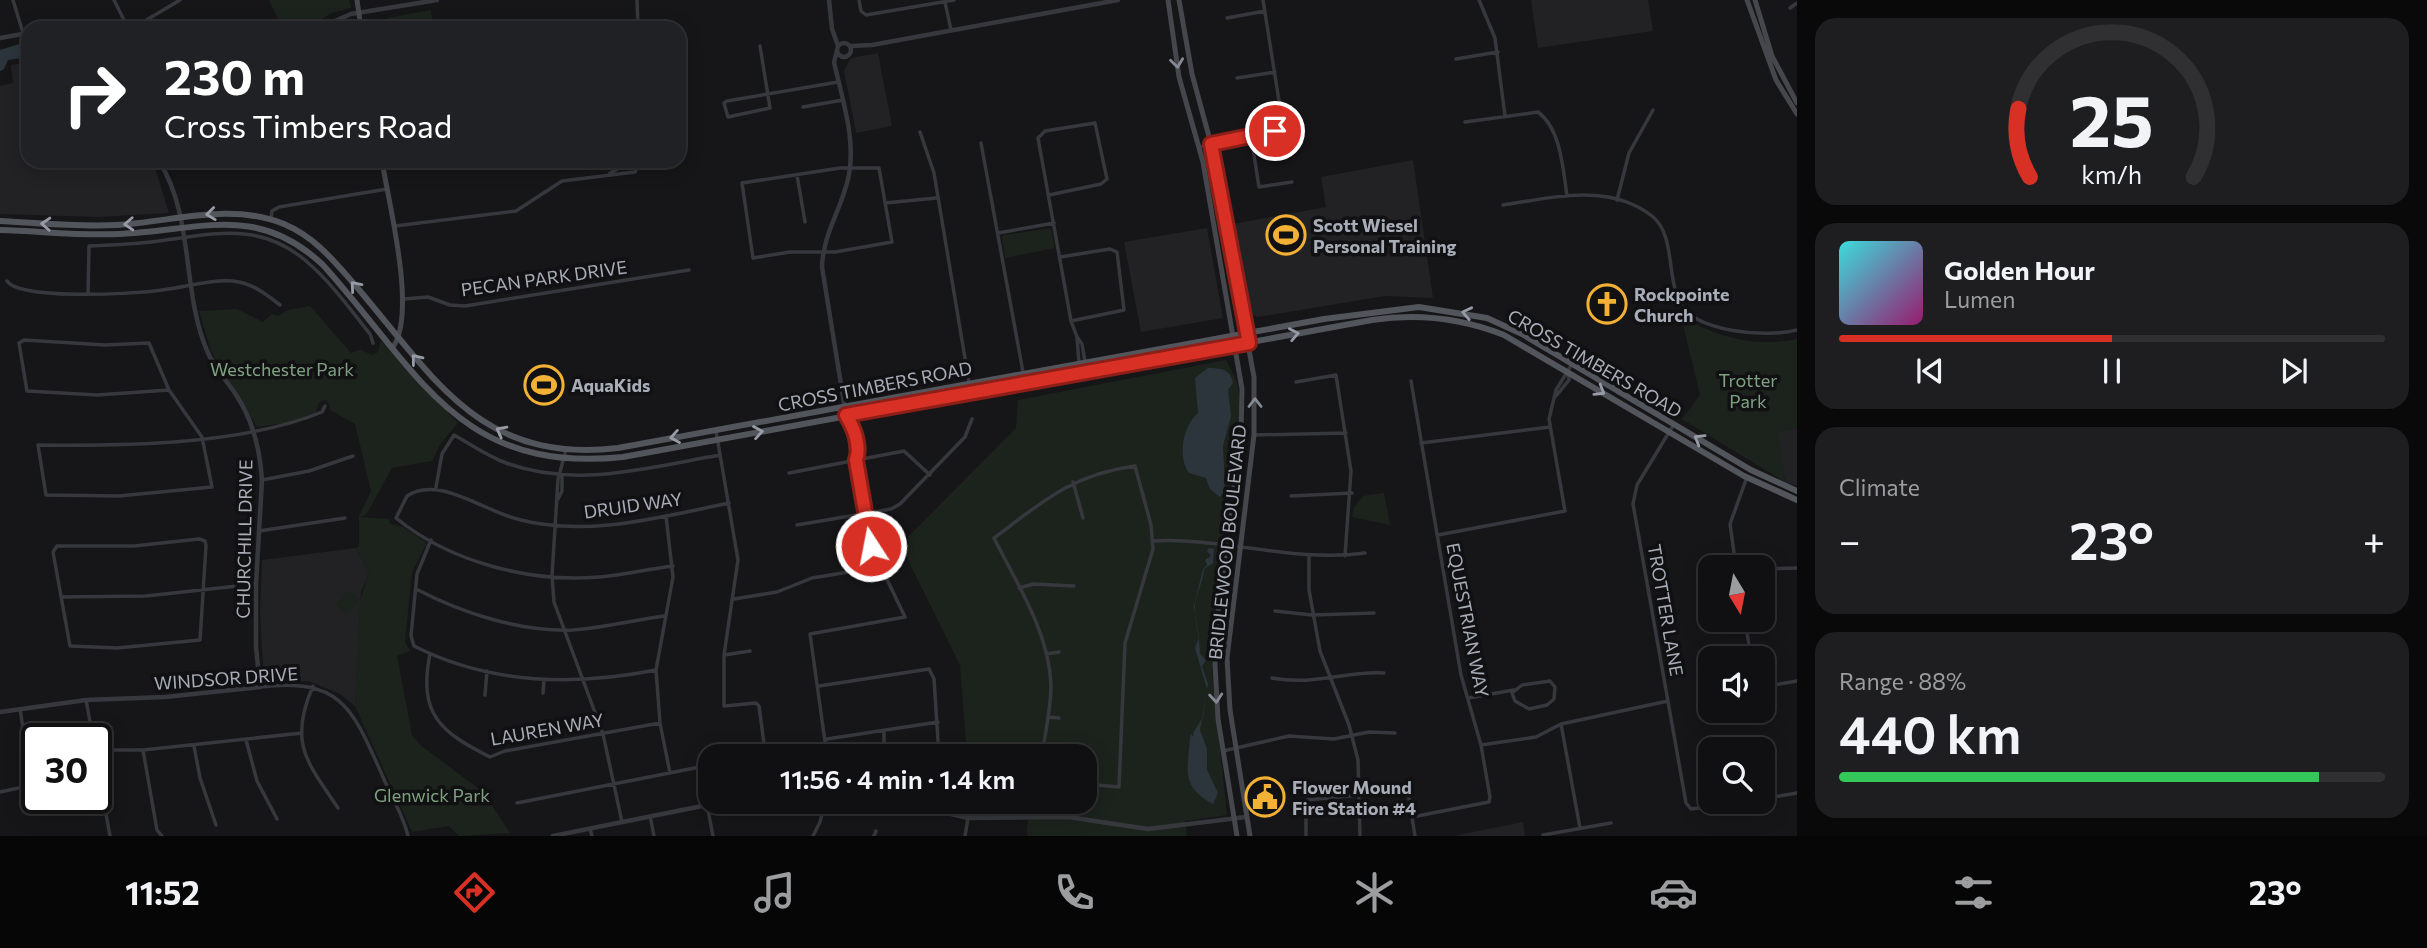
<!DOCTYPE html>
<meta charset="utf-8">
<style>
body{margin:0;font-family:Commissioner,sans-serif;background:#1e1e20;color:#f1f3f6;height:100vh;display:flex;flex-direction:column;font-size:26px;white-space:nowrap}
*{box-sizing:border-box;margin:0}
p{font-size:23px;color:#9c9d9f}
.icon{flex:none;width:38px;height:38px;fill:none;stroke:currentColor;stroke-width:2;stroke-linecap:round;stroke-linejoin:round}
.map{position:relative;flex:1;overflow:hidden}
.drawer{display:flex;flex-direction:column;gap:18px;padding:18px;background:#09090a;width:630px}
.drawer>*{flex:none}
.hud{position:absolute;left:21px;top:21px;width:665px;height:147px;border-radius:21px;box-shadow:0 4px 18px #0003,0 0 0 2px #303032;background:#202124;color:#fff;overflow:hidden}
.needle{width:46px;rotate:170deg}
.tools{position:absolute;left:1698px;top:555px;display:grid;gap:14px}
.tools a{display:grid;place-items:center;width:77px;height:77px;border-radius:14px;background:#101012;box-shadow:0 4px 18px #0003,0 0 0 2px #303032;font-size:35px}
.speed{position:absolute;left:21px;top:723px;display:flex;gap:14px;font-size:35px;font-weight:700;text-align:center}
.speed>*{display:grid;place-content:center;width:91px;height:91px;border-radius:50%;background:#101012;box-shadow:0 4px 18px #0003,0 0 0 2px #303032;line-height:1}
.speed .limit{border:4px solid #111;border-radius:10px;background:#fff;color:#111}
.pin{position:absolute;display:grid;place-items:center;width:60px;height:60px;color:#fff;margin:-30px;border:4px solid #fff;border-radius:50%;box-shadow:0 2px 7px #0007}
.me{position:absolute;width:77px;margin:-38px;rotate:349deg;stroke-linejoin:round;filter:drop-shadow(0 0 5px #0008)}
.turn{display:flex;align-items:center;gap:24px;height:147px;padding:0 28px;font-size:32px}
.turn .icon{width:91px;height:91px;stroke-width:2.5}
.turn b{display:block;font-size:49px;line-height:60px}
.big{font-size:52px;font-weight:600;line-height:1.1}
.drawer .card{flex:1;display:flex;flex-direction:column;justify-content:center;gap:10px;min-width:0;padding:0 24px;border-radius:21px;background:#1e1e20}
.drawer .dial{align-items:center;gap:0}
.dial svg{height:182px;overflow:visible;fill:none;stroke:#303032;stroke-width:7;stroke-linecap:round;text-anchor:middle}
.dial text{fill:#f1f3f6;stroke:none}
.song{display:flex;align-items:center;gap:21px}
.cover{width:84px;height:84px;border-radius:10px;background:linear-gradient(135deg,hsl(180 70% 55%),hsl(320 70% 35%))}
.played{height:7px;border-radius:4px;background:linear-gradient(90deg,#d93025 50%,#303032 50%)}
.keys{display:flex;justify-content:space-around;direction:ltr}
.heat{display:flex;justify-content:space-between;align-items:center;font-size:38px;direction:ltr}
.charge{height:10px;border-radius:5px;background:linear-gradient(90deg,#34c759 88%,#303032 0)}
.trip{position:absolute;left:698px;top:744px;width:399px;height:70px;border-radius:21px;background:#101012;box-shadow:0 4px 18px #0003,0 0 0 2px #303032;font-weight:600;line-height:70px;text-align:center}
.tabs{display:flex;height:112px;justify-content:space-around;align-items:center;background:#060607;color:#9c9d9f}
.tabs .icon{width:49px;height:49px}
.tabs .current{color:#d93025}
.tabs b{font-size:32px;color:#f1f3f6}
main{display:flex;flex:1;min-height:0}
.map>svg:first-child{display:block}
.built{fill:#222225}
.green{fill:#1c231d}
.water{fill:#2c353c}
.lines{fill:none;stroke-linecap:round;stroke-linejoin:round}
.minor{stroke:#37383d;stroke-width:3.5}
.tertiary{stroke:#37383d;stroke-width:4.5}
.secondary{stroke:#45474d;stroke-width:5}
.primary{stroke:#53555c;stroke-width:6}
.oneway{stroke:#858993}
.oneway2{stroke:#979ba6}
.route-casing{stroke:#8d1f18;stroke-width:18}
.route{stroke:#d93025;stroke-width:12}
.labels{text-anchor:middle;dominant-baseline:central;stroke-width:7;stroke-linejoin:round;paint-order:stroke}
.poi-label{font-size:18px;font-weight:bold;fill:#a8adb8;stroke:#111113;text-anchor:start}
.street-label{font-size:18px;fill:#a8adb8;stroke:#111113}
.park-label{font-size:18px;fill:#7fa381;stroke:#111113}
</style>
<main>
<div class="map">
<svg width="1797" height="836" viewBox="0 0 1797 836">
<rect width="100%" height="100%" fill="#161618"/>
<path class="built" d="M1531 0H1648L1653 31 1538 48Z
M878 53 892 126 856 133 844 71 851 58Z
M28 62V161H153L169 213 99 217 0 214V86L13 83 11 65Z
M1413 160 1433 298 1385 296 1258 317 1251 314 1233 224 1326 207 1321 177Z
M1207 228 1223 318 1141 332 1124 242Z
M1797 428V486L1785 482 1776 432Z
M356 548 369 573 361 592 355 706 340 694 309 681 264 682 260 613 262 560Z
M1523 822 1525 836H1453Z"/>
<path class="green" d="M269 0H349L351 8 331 13 308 28H282Z
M431 10 433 28H388L387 18Z
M1051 228 1055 248 1005 258 1002 237 1004 235Z
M310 306 351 353 360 350 373 355 378 352 381 340 458 423 441 443 432 461 392 468 366 515 360 517 389 519 390 524 403 527 427 543 412 572 405 642 410 651 397 656 412 735 419 744 483 792 510 833 459 836 449 826 412 832 355 706 360 600 347 614 336 605 349 590 360 600 369 573 356 548 359 547V516L371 491 355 424 330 410 329 403 325 400 319 402 316 413 286 423 257 427 211 351 199 311 237 309 263 322 272 314 278 316 288 310Z
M1681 317C1719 337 1754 348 1797 339V428L1778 432 1785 482 1682 419 1700 395Z
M1226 360 1237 382 1240 402 1234 468 1214 616 1212 673 1227 815 1185 821 1187 836H1027L1028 815 966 813 969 802H1085V756H967L960 665 906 556 908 537 1016 428 1018 400Z
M1384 493 1390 525 1352 517 1354 507 1363 496Z"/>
<path class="water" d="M19 44H28V57L8 60 4 69 0 71V50Z
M1208 368C1220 368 1231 369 1233 383L1228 390 1231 416 1223 446 1225 490 1220 497 1210 489 1206 478 1189 473C1177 456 1183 426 1198 413L1195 378Z
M1209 548 1214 549 1213 563 1204 569C1203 583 1194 599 1195 608 1195 623 1200 638 1200 654L1206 660 1202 666 1208 684 1200 730 1207 749V770L1218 793 1213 804C1180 786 1188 770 1190 738L1191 734 1194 737 1193 733 1203 717 1207 689 1195 648 1199 637 1194 606 1203 569 1207 565 1205 560 1211 556 1207 551Z"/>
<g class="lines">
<path class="minor" d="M13 0 23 33
M114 0 128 28
M637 0 638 28
M859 0 861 11 866 15 954 0
M1479 0 1495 38 1505 116
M945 2 951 30
M1790 8 1797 3
M1227 18 1265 11
M133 28 180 0
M760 46 770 108 728 117 724 103 727 101 838 82
M1456 59 1498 52
M1237 78 1275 72
M803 107 843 100
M1465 122 1538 112C1561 129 1563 169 1567 196
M920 132 934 173 969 382
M1251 136 1259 187 1292 182
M981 143 1025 383
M1200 147 1277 131 1283 126 1263 0
M840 168H879L892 242 835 252H790L753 258 742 183Z
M797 175 805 222
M1049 195 1101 184 1107 179 1095 123 1045 131 1038 138 1071 321 1077 337
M1617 200 1629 153 1653 110
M885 203 936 198
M1503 205C1551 198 1609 182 1652 216 1675 234 1667 277 1679 301 1694 333 1768 338 1797 330
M271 219 272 211 279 207 387 189
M395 226 516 211 562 181 635 172 638 165 631 162 610 173
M998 233 1054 223
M1060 257 1110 249 1117 252 1118 260 1124 310 1071 321
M7 281C19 300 130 294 154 291 180 289 208 279 233 281 252 283 266 294 280 305
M88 294 89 246C113 245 136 244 159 241 214 234 259 221 306 261 331 282 350 309 370 334L373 343
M404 299 428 297 450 305 465 306 689 270
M1079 363 1077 337 1082 344 1085 362
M1411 381 1461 675 1481 745 1490 797 1489 802 1412 817
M1296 382 1336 375 1351 471 1345 556
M169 390 97 395 27 391 19 343 24 340 105 345 149 343 169 390 202 437 212 487 119 496 46 495 38 445C124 446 242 445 322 412L325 406
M1556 396 1569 380 1568 372
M846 416 851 454 856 460
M1674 424 1637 485 1633 504 1686 803 1691 809 1746 802
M716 431 738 560 724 655V706L756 703 759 706 765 751 756 756
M1254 435 1346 433
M1421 443 1550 427
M566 450 558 479 552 576 554 602 603 734 622 822
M789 473 904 451 930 475
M262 480 309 471 353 456
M1073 482 1083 518
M436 487 442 454 454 435C472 445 487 456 506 463 576 489 650 467 720 455
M1291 496 1352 493
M558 499 562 491V476
M666 516 673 577 656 670 660 723 670 773
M797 525 891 509 900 504 965 437 972 419
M259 531 345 518
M1438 535 1565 511 1549 419 1556 390 1572 364
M199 539 205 541 206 546 200 640 117 648 70 646 53 552 57 546H134Z
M431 540 417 574 411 636 414 646C489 684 575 686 656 670
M1153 541C1224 537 1294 563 1365 553
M1309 556V590L1320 651 1349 725 1358 760 1360 836
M673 566C648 569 624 575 599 577 530 583 450 562 396 518L407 496C438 475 482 510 517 519 587 538 660 517 729 503
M1736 567 1730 524 1747 477
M1762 569 1797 568
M1019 588 1033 584 1074 586
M416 589C462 613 520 632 573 630 603 628 634 620 664 616
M61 597 146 596 256 584
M734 599 777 592 812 578 879 567
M1275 611 1312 615 1374 613
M1745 620 1751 658
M430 654C418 714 440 732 490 757L505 751 660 723
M1046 654 1059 652
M724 655 750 651
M1272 678C1314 686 1343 671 1384 673
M1550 681 1555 687 1554 699 1547 705 1529 709 1515 701 1512 693 1522 685Z
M313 686C288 743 307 762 338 808
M819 686 929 669 934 679 939 756
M260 687C343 677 353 710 383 777 391 796 403 815 408 836
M1762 687 1797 681
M543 693 544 680
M485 695 487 671
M1468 698 1514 690
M86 700 93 738
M1048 717 1059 718
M1561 724 1580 828
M827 739 938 722
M246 740 257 781 277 819
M1481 745 1536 737 1561 724 1668 701
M194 746 200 778 216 825
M96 750H143L302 733
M143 750 157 830 162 836
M1223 751 1289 736 1334 739 1369 732 1395 733
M827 756 810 634 905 617 871 546 856 460C861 447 855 429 847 417
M884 756V730
M1042 756C1045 733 1051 708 1051 685 1049 632 1017 584 994 538 1042 502 1073 474 1135 466L1151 525 1153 549 1125 643 1119 787 1085 784
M96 759 110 836
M0 792 32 785 20 709
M1762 799 1797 793
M517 803 710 765
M707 805 713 836
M650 816 654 836
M1076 818 1078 802
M590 829 592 836
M1543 835 1611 823
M813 836 820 822 825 802
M874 836 876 831
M965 836 968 818
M1306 836V800L1403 791 1409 798 1415 836"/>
<path class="tertiary" d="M829 0 832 29 838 46
M319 28 351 14 437 0
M0 38 28 33
M837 50a7 7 0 1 1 14 0a7 7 0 1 1-14 0Z
M851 46 872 45 1118 0
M837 51 834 62C842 99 857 141 848 179 841 210 823 234 822 267L846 415
M0 712 86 700 165 697 260 687 256 647V584L262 480C260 450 254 423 238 398 229 383 215 369 208 353 181 292 195 218 159 161
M901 802 968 818 1068 817 1148 829 1246 817
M553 836 722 802"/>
<path class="secondary" d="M357 0 361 28
M1168 0 1179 77 1203 162 1242 389 1241 434 1218 612 1215 665 1218 719 1237 836
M1179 0 1192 74 1211 144 1254 377V435L1227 658 1230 710 1250 836
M1747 0 1776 80 1797 114
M1755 0 1772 56 1797 103
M382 161C389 205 417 312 393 347"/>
<path class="primary" d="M0 221C39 223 78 227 116 225 172 222 230 202 284 224 315 237 334 261 355 285 434 377 479 464 618 448L1324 319 1419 307 1487 318 1522 334 1751 470 1797 491
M0 230C40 231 79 236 119 234 199 231 256 202 323 265 419 371 457 474 623 457L1372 320C1418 313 1461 318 1504 335L1744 476 1797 500"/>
</g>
<defs><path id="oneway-chevron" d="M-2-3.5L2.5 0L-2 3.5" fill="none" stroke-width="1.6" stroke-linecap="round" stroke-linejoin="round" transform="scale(1.75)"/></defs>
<g class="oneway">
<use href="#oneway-chevron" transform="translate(1177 63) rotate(83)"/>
<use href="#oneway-chevron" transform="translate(1255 403) rotate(-90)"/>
<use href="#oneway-chevron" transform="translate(1216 698) rotate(85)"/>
</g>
<g class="oneway2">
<use href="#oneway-chevron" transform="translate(211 214) rotate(173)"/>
<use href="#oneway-chevron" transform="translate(46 224) rotate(-177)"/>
<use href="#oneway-chevron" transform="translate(129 224) rotate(177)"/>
<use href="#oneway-chevron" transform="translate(355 286) rotate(-131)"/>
<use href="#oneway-chevron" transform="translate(1467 313) rotate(-168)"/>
<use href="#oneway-chevron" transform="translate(1294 334) rotate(-11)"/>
<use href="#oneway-chevron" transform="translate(416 359) rotate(-129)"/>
<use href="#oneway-chevron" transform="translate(1600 391) rotate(31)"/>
<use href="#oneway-chevron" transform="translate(501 431) rotate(-152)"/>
<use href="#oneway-chevron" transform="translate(758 432) rotate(-10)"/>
<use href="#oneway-chevron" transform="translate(675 437) rotate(170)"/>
<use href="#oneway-chevron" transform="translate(1699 439) rotate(-149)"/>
</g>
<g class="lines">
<g class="route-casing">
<path id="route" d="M871 546 856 460C861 446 854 428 846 415L1249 343 1211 144 1275 131"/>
</g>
<use href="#route" class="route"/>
</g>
<defs>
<g id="stadium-ring" transform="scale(2.0125)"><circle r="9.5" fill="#111113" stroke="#f2b134" stroke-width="1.5"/><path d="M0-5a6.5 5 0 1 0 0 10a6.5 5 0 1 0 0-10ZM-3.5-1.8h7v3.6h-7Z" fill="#f2b134"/></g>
<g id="church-ring" transform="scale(2.0125)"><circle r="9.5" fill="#111113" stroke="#f2b134" stroke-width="1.5"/><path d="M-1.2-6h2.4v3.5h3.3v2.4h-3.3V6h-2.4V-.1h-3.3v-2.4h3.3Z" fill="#f2b134"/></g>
<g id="civic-ring" transform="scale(2.0125)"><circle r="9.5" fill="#111113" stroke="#f2b134" stroke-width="1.5"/><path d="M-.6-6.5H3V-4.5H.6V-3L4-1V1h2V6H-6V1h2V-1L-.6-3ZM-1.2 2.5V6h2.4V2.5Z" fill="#f2b134"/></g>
</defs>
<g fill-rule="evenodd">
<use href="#stadium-ring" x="1286" y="235"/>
<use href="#church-ring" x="1607" y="304"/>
<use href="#stadium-ring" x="544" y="385"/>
<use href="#civic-ring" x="1265" y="797"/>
</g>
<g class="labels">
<g class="poi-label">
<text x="1313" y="225">Scott Wiesel<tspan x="1313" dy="21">Personal Training</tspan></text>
<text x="1634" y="294">Rockpointe<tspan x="1634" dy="21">Church</tspan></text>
<text x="571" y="385">AquaKids</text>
<text x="1292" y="787">Flower Mound<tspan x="1292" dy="21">Fire Station #4</tspan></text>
</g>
<g class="street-label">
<text transform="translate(544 278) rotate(-8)">PECAN PARK DRIVE</text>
<text transform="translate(1595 363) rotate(30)">CROSS TIMBERS ROAD</text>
<text transform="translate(875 386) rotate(-11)">CROSS TIMBERS ROAD</text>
<text transform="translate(633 505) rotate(-8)">DRUID WAY</text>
<text transform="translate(244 539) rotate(-89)">CHURCHILL DRIVE</text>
<text transform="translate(1227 542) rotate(-84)">BRIDLEWOOD BOULEVARD</text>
<text transform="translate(1666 610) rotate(80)">TROTTER LANE</text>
<text transform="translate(1468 620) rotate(79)">EQUESTRIAN WAY</text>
<text transform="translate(226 678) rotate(-4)">WINDSOR DRIVE</text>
<text transform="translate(547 729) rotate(-10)">LAUREN WAY</text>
</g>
<g class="park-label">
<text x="282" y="369">Westchester Park</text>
<text x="1748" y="380">Trotter<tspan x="1748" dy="21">Park</tspan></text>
<text x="432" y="795">Glenwick Park</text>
</g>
</g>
</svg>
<div class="tools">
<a><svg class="needle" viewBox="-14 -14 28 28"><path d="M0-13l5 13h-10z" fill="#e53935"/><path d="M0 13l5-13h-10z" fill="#9c9d9f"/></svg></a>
<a><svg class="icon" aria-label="sound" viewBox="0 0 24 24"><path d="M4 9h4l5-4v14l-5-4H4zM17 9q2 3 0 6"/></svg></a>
<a><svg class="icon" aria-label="search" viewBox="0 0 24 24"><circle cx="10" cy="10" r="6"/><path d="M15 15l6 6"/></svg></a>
</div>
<div class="speed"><div class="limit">30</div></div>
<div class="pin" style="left:1275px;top:131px;background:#d93025"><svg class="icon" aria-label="arrive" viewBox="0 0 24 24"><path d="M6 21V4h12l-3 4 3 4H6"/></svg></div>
<svg class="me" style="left:871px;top:546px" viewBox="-20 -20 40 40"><circle r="17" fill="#d93025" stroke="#fff" stroke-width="3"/><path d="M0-11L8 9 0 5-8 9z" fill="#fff"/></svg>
<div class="trip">11:56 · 4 min · 1.4 km</div>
<div class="hud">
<div class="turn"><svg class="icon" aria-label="right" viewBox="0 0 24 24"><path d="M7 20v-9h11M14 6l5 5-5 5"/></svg><div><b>230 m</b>Cross Timbers Road</div></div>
</div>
</div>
<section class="drawer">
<div class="card dial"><svg viewBox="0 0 100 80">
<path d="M14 69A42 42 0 1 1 86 69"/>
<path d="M14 69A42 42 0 0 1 9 39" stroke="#d93025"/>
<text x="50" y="56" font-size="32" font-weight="700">25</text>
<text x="50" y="72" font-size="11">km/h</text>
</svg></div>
<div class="card">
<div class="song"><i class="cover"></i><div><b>Golden Hour</b><p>Lumen</p></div></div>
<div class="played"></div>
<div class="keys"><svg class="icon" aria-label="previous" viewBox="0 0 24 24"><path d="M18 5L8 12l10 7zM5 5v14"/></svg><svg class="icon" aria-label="pause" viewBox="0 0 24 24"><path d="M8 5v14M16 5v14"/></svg><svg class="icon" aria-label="next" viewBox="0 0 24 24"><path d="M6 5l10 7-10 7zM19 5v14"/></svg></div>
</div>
<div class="card"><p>Climate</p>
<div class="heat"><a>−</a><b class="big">23°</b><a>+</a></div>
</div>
<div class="card"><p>Range · 88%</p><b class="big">440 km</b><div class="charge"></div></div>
</section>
</main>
<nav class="tabs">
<b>11:52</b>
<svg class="icon current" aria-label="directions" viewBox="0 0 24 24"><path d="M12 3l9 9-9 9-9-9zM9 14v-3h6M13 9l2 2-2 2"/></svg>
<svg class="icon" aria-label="music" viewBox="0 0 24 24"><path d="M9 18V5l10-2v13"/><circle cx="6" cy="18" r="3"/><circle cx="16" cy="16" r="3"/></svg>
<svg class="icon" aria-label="phone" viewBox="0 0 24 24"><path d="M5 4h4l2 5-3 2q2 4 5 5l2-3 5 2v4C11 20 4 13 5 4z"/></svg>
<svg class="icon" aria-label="climate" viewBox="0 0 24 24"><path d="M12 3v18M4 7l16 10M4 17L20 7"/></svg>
<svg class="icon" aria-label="car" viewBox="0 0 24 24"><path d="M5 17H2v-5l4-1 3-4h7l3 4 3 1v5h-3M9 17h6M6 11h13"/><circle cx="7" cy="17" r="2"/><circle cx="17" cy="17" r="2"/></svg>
<svg class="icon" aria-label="filters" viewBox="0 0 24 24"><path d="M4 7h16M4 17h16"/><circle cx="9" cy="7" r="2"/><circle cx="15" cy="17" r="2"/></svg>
<b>23°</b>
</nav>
